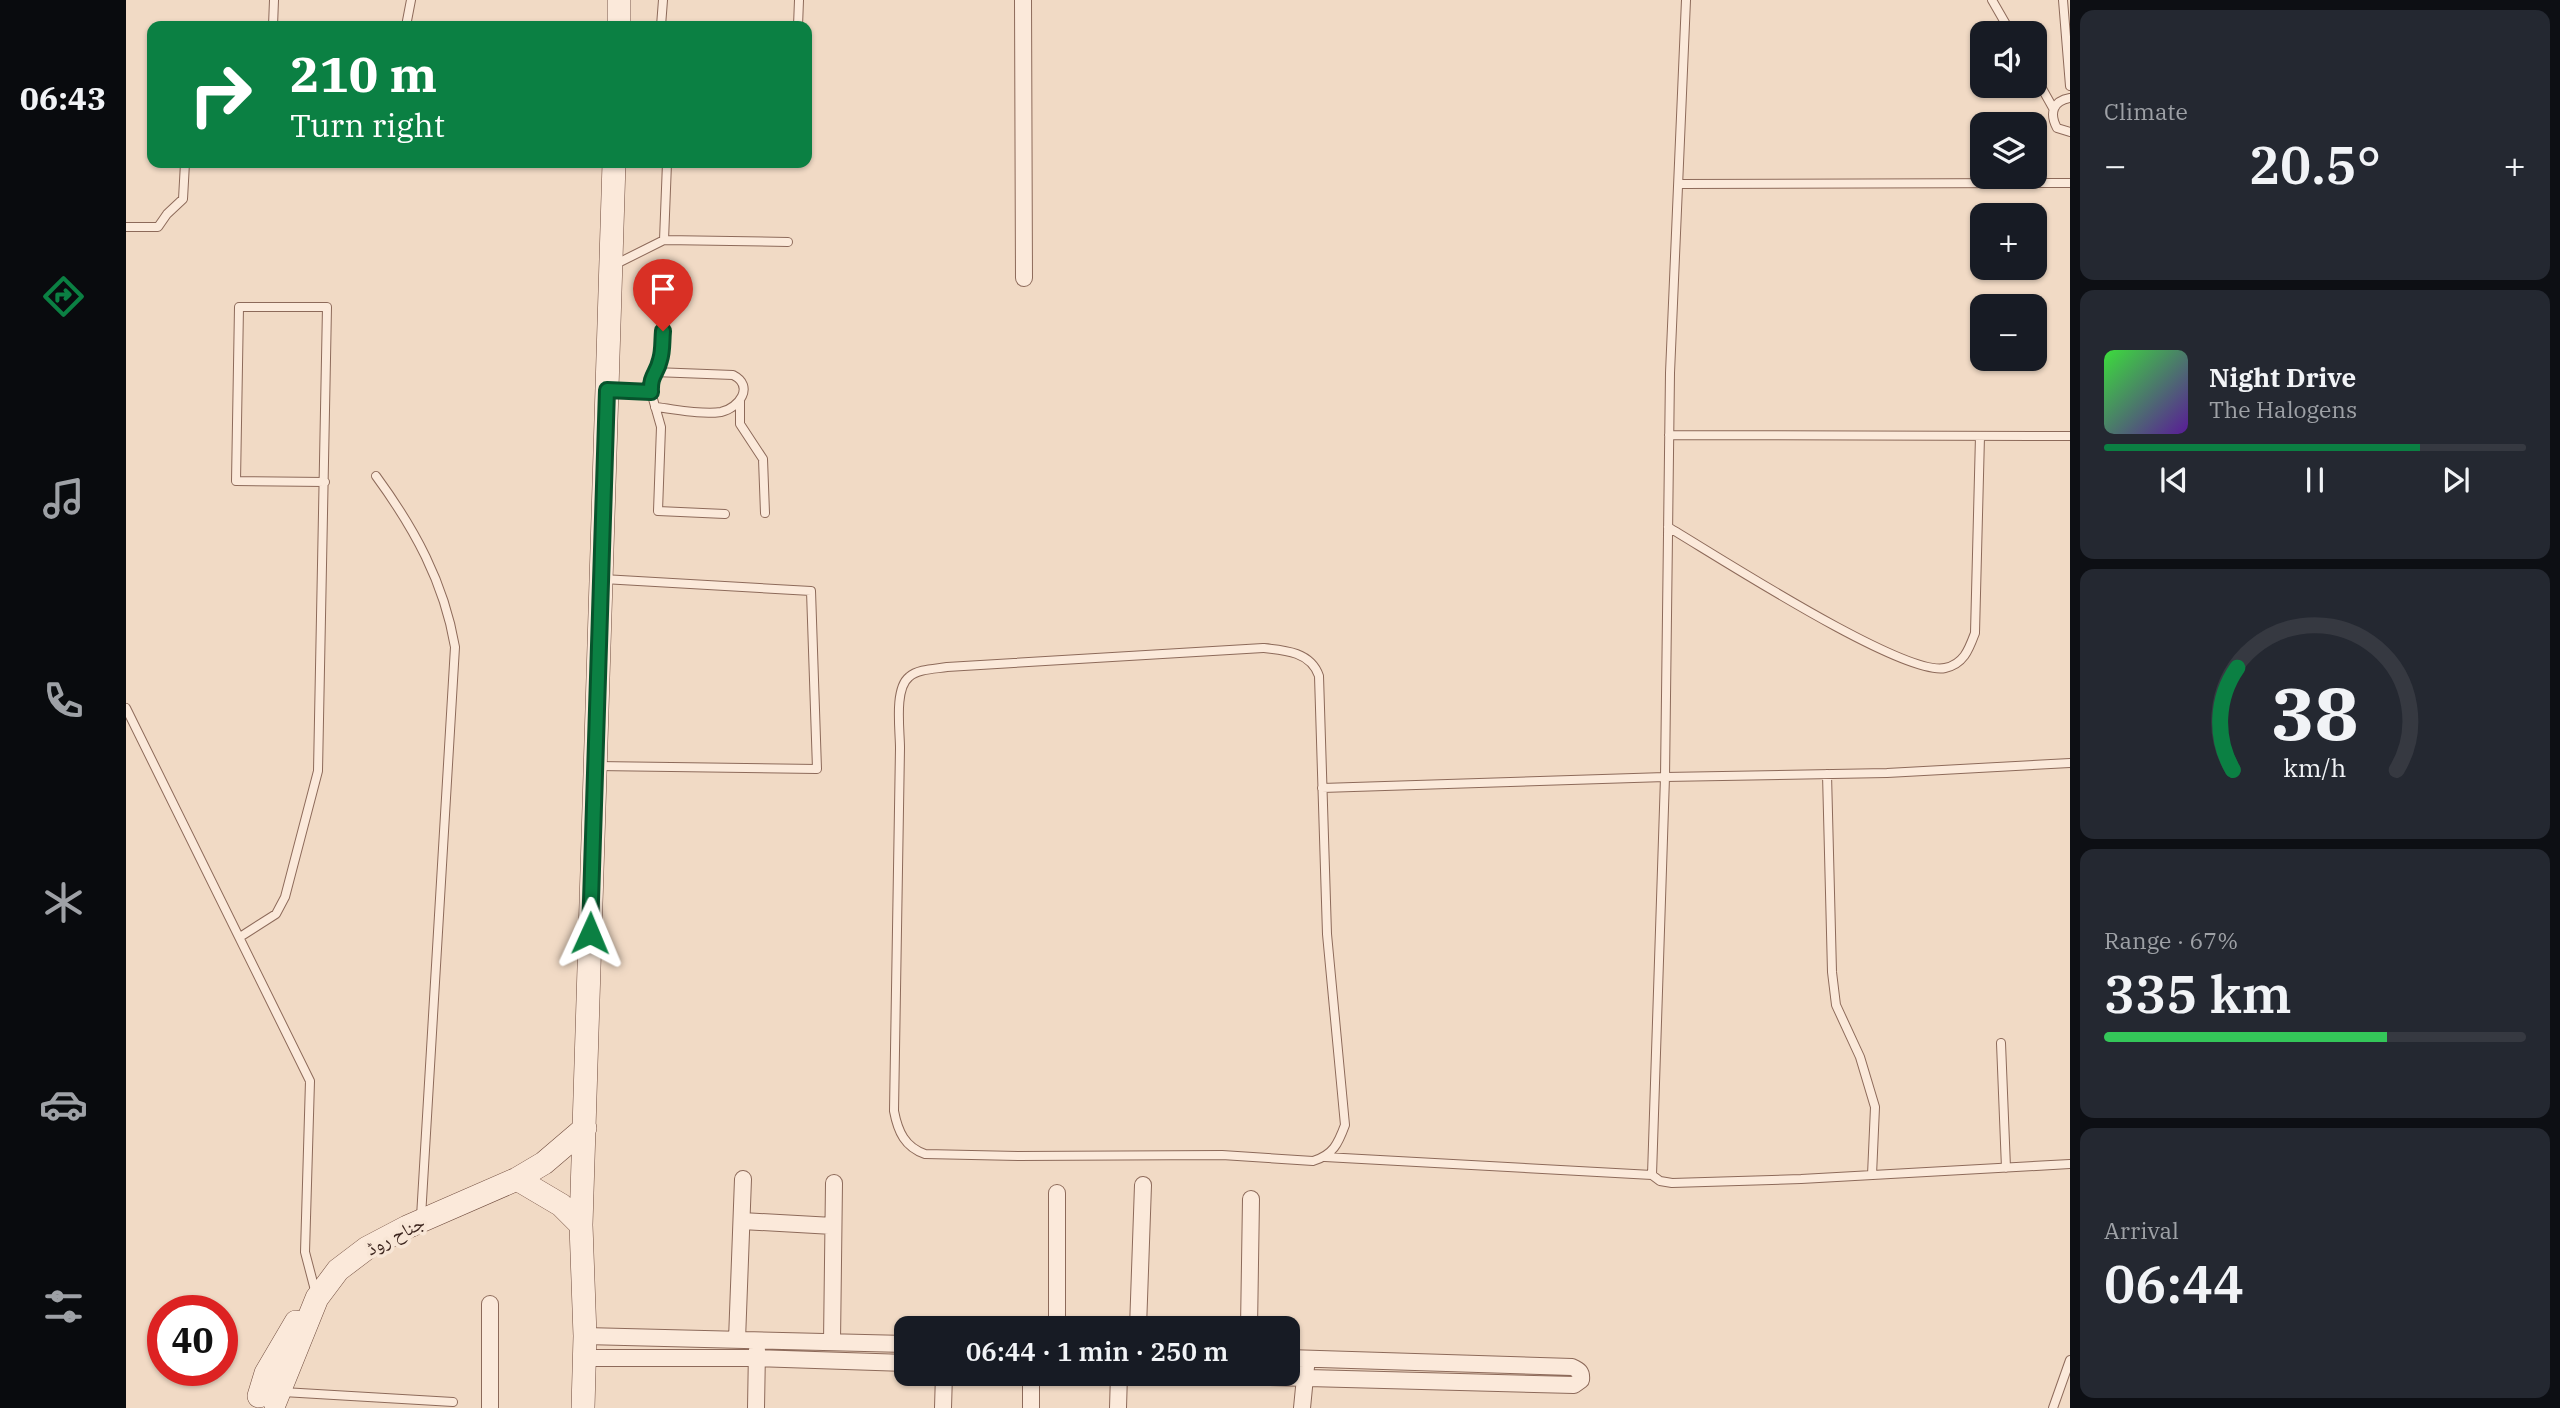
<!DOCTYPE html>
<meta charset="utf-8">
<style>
body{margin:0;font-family:"IBM Plex Serif","Noto Naskh Arabic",serif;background:#242831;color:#f1f3f6;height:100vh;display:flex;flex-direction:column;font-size:26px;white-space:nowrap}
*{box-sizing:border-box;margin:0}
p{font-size:23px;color:#9ea1a6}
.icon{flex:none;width:38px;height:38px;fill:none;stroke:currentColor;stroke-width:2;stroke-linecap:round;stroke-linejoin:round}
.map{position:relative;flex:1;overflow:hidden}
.drawer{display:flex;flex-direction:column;gap:10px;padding:10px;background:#0d0f14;width:490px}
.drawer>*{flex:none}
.banner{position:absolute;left:21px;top:21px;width:665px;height:147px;border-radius:14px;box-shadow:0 2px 5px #0004;background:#0b8043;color:#fff;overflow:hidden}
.fabs{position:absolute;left:1844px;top:21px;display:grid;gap:14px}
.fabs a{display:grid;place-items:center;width:77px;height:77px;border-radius:14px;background:#171b24;box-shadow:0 2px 5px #0004;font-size:35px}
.speed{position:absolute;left:21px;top:1295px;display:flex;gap:14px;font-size:35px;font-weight:700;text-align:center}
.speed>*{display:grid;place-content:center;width:91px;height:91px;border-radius:50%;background:#171b24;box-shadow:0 2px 5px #0004;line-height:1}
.speed .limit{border:10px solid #d22;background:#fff;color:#111}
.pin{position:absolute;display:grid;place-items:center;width:60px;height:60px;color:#fff;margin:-72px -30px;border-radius:50% 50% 50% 0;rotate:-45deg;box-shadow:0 0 7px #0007}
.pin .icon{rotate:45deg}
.me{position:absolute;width:77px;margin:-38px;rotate:1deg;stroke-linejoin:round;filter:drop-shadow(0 0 5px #0008)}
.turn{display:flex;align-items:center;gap:24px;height:147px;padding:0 28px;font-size:32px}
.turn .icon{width:91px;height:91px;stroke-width:2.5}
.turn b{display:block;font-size:49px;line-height:60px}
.big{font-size:52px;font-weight:600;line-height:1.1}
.drawer .widget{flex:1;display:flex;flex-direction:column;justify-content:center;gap:10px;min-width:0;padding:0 24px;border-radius:14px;background:#242831}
.drawer .dial{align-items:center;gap:0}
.dial svg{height:182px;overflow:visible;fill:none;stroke:#363941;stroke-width:7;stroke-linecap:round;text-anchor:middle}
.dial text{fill:#f1f3f6;stroke:none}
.song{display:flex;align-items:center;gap:21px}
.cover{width:84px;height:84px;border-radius:10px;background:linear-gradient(135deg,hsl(120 70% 55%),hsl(270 70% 35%))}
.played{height:7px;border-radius:4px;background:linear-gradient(90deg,#0b8043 75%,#363941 75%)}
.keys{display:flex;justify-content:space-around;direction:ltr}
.heat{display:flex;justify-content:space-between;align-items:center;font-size:38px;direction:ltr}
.charge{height:10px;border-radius:5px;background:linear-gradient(90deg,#34c759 67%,#363941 0)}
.trip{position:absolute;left:768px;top:1316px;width:406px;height:70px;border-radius:14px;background:#171b24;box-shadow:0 2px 5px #0004;font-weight:600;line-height:70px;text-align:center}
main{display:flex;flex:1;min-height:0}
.menu{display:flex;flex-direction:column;width:126px;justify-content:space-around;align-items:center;background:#090b0e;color:#9ea1a6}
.menu .icon{width:49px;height:49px}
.menu .active{color:#0b8043}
.menu b{font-size:32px;color:#f1f3f6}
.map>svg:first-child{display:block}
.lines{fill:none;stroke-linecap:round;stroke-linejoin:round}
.lane-casing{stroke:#8d6a5a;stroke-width:10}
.street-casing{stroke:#8d6a5a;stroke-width:18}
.secondary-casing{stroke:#6f4b3d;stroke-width:24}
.lane{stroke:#fbe9da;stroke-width:8}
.street{stroke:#fbe9da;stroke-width:16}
.secondary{stroke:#fbe9da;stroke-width:23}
.route-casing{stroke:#07532c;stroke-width:18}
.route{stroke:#0b8043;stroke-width:12}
.labels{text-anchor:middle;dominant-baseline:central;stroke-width:7;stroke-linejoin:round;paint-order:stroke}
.street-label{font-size:19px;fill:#3d261f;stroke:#f8e6d6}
</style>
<main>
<nav class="menu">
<b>06:43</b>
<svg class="icon active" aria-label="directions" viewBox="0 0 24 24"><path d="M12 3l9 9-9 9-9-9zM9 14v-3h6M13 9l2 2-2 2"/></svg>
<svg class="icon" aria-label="music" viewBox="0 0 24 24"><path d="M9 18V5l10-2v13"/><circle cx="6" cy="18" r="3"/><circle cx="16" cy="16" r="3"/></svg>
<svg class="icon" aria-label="phone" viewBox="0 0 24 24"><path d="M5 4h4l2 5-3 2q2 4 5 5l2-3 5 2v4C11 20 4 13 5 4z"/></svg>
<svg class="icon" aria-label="climate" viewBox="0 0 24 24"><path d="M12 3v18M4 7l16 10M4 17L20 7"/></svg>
<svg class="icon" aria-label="car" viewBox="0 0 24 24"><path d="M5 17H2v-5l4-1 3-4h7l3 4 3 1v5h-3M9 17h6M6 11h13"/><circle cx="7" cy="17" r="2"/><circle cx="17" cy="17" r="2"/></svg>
<svg class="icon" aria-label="filters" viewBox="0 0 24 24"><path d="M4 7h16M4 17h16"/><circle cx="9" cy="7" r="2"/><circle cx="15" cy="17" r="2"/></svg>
</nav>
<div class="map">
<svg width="1944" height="1408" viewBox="0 0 1944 1408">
<rect width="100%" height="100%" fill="#f1dac5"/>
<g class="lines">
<g class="lane-casing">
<path id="lane" d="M1560 0 1544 373 1539 777 1526 1175 1534 1181 1546 1183 1675 1179 1944 1164
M1866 0 1885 33
M1937 0 1944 86
M147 26 148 0
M280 26 285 0
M535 26 537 0
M672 26 673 0
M1909 76 1927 108
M1944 98C1927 101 1923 113 1931 128L1944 132
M1553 184 1944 183
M0 227H32L41 214 57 199 59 163
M538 240 541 163
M488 265 538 240 662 242
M539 283 535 355 533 364 524 378 525 392 535 427 532 511 599 514
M528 372 607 375C629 386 613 408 595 412 574 415 549 409 529 407
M483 390 525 392
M614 401V424L637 459 639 513
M1543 435 1944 436
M250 476C288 528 318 582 329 647L295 1217
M1542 527C1588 554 1777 677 1819 668 1838 664 1843 649 1849 633L1854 436
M1137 648C1159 650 1185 652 1193 676L1201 934 1219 1125C1212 1144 1207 1155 1187 1161L1096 1155 892 1156 799 1154C779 1147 772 1132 768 1111L774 748C774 730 768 689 783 677 792 669 809 669 821 667Z
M0 708 184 1081 179 1252 190 1294
M471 766 691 769 685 591 477 579
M1701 774 1706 972 1710 1005 1734 1057 1749 1107 1746 1175
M1196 788 1539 777 1761 773 1944 763
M114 937 150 914 159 897 192 771 201 307H113L110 481 199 482
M1875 1043 1880 1168
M1199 1157 1526 1175
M157 1392 327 1402
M1927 1408 1944 1360"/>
</g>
<g class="street-casing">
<path id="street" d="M897 0 898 278
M616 1221 707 1226
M931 1328V1193
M1012 1328 1017 1185
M1123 1328 1125 1199
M459 1336 780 1344
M611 1340 617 1179
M706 1342 708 1183
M458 1358H631L780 1363
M1032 1374 1448 1385 1455 1380C1456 1372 1453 1370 1446 1367L1162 1358
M364 1408V1304
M630 1408 631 1350
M817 1408 818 1374
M905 1408V1374
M992 1408 993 1374
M1176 1408 1180 1367"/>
</g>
<g class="secondary-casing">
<path id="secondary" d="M493 26V0
M391 1179 435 1205 455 1225
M133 1396 140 1373 170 1322
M149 1402 191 1298 212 1270 241 1248 281 1227 391 1179 418 1163 459 1128
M457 1408 459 1336 455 1225 488 163"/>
</g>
<use href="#lane" class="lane"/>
<use href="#street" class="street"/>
<use href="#secondary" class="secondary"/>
</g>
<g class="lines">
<g class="route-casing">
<path id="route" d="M464 933 481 390 525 392C524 375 531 374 534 360 537 351 536 341 537 331"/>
</g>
<use href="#route" class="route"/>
</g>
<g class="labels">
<g class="street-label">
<text transform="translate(269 1235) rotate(-28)">جناح روڈ</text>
</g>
</g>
</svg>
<div class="fabs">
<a><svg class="icon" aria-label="sound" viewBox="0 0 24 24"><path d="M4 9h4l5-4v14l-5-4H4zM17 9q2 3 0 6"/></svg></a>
<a><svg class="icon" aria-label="layers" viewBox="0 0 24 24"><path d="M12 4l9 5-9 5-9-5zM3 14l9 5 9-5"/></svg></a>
<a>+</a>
<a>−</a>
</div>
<div class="speed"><div class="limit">40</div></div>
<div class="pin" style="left:537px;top:331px;background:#d93025"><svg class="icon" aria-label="arrive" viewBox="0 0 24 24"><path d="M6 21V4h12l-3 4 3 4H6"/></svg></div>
<svg class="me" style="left:464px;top:933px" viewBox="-20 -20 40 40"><path d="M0-17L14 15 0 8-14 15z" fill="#0b8043" stroke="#fff" stroke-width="4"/></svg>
<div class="trip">06:44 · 1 min · 250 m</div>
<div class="banner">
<div class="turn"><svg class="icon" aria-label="right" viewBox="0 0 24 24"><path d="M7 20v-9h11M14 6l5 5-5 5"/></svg><div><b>210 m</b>Turn right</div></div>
</div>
</div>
<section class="drawer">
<div class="widget"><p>Climate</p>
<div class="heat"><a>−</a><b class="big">20.5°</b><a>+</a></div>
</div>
<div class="widget">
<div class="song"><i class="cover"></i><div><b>Night Drive</b><p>The Halogens</p></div></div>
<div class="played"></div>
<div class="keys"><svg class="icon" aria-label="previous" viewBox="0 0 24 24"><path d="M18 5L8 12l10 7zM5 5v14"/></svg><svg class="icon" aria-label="pause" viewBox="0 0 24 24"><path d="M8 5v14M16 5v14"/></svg><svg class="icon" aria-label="next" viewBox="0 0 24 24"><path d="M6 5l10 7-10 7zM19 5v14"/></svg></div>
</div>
<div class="widget dial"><svg viewBox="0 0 100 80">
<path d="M14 69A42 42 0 1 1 86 69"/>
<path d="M14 69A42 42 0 0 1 16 24" stroke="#0b8043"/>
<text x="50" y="56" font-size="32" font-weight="700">38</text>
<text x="50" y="72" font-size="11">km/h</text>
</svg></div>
<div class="widget"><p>Range · 67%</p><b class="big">335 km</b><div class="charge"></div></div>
<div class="widget"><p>Arrival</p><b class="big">06:44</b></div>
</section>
</main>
